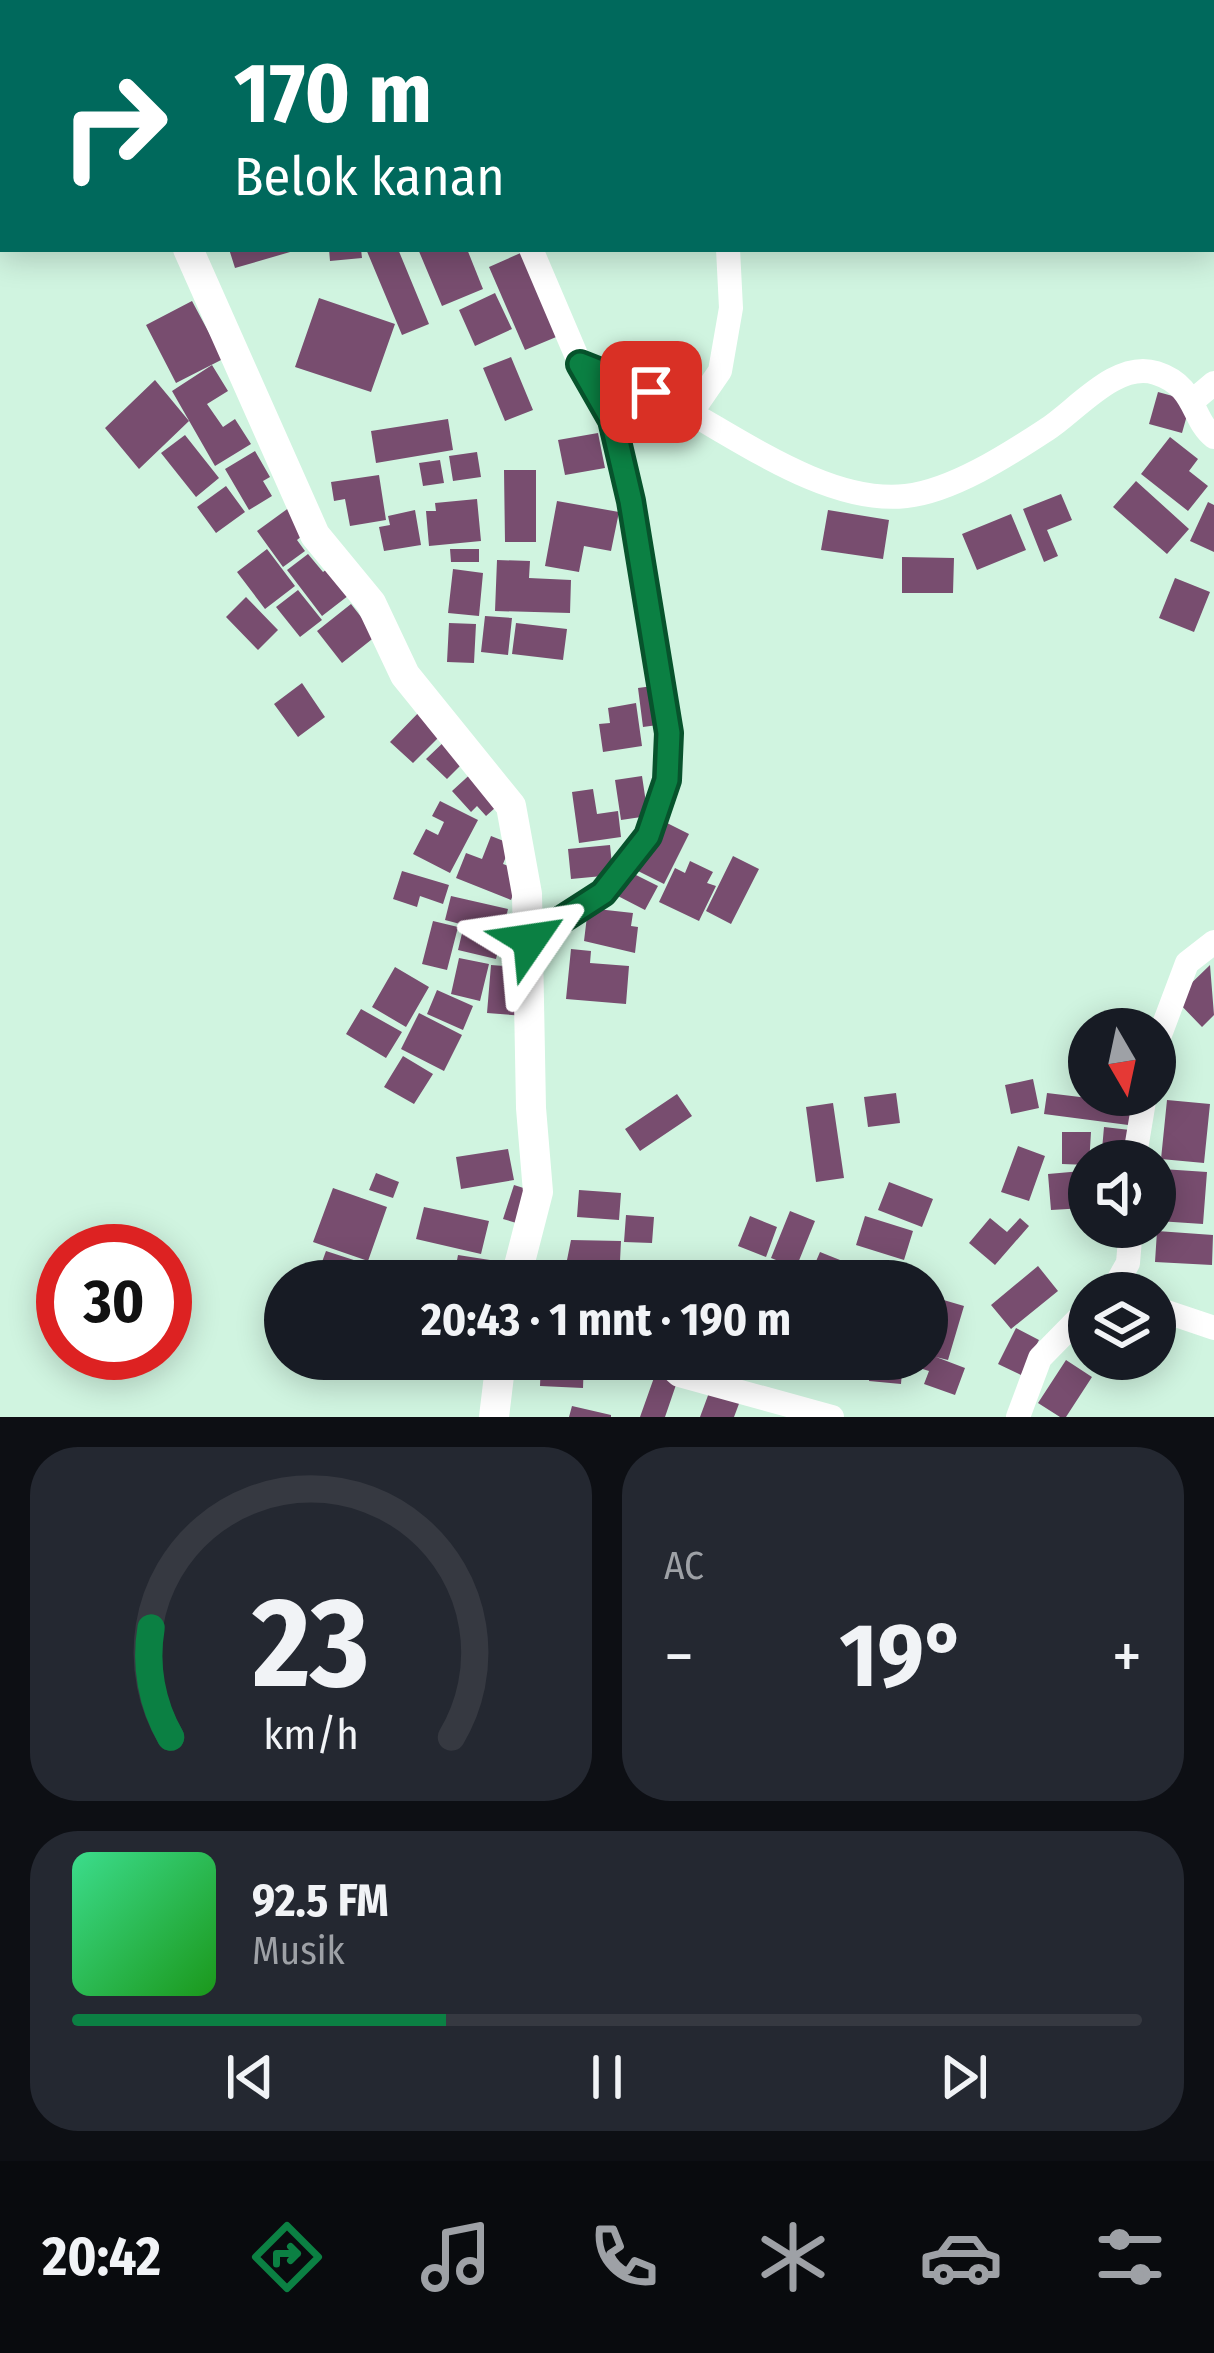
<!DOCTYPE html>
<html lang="id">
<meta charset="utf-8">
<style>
body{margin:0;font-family:"Fira Sans Condensed",sans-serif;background:#242831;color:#f1f3f6;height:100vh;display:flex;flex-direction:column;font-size:45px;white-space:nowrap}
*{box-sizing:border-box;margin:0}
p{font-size:39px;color:#9ea1a6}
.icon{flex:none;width:66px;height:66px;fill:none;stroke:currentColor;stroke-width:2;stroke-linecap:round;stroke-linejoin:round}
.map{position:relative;height:1417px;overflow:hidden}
.side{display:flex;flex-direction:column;gap:30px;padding:30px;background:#0d0f14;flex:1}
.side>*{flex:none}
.hud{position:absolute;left:0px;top:0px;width:1215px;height:252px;box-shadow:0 6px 30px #0003;background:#00695c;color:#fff;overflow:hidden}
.needle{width:78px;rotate:171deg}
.tools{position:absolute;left:1068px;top:1008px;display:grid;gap:24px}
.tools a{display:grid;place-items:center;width:108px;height:108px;border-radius:50%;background:#171b24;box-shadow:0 6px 30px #0003;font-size:60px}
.speed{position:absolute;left:36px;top:1224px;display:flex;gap:24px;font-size:60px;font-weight:700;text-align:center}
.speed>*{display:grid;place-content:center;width:156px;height:156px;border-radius:50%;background:#171b24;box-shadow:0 6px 30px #0003;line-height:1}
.speed .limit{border:18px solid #d22;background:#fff;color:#111}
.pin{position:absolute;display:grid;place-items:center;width:102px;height:102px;color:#fff;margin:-51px;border-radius:24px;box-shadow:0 6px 18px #0006}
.me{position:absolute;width:132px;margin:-66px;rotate:58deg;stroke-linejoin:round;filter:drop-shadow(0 0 9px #0008)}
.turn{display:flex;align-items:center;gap:42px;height:252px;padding:0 36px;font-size:54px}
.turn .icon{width:156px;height:156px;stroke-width:2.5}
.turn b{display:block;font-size:84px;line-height:102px}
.big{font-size:90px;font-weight:700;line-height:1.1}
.side .tile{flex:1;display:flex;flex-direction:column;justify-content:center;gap:18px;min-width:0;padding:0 42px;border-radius:48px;background:#242831}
.side .dial{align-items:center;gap:0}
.dial svg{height:312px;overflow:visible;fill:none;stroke:#363941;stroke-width:7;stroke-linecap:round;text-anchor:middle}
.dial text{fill:#f1f3f6;stroke:none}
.song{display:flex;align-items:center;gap:36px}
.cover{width:144px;height:144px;border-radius:18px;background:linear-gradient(135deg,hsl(150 70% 55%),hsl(120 70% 35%))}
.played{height:12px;border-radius:6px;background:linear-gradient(90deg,#0b8043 35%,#363941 35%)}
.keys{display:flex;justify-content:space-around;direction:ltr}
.heat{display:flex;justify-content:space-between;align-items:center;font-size:66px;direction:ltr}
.side .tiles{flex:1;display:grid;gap:30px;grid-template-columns:1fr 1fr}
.tile:last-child{grid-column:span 2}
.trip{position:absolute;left:264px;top:1260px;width:684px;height:120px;border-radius:60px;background:#171b24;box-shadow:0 6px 30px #0003;font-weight:700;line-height:120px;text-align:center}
.menu{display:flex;height:192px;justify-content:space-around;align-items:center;background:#090b0e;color:#9ea1a6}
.menu .icon{width:84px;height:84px}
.menu .selected{color:#0b8043}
.menu b{font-size:54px;color:#f1f3f6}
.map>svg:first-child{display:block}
.building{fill:#784d6f}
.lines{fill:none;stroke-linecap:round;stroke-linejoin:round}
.minor{stroke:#fff;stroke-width:24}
.tertiary{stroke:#fff;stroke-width:30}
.route-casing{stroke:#07532c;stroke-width:30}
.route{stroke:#0b8043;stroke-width:21}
</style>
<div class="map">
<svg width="1214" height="1417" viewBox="0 0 1214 1417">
<rect width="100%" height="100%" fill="#d0f4e0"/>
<path class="building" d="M229 249H296L297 250 235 268Z
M329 249H361L362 258 330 261Z
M366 249H398L429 324 402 335Z
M418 249H467L483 289 442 306Z
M525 251 561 335 525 350 489 267Z
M495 293 512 329 475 346 459 310Z
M319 298 395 324 371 392 295 367Z
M192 301 223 359 176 383 146 325Z
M511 357 533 410 505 421 483 368Z
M212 365 228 391 207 404 223 427 235 419 251 444 215 466 172 391Z
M155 380 189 421 139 469 105 428Z
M1158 392 1191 401 1182 433 1149 424Z
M448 419 453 450 376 463 371 431Z
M598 433 605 468 565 475 558 440Z
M185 435 219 478 196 497 161 453Z
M1170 437 1198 459 1189 471 1208 486 1188 511 1141 474Z
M255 451 270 477 263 481 272 496 249 510 225 469Z
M477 452 481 477 453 481 449 456Z
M440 460 444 483 423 486 419 463Z
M504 470H536V542H505Z
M379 475 386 520 350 526 345 499 334 501 331 482Z
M1136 481 1189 529 1167 554 1113 507Z
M226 486 245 512 216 533 197 507Z
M1061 494 1072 520 1047 530 1058 556 1044 562 1023 509Z
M477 499 481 541 429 546 426 511H436L435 503Z
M557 501 619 512 611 551 584 546 579 572 545 566Z
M1208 502 1214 505V552L1190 541Z
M290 507 307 532 297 540 305 551 283 567 257 531Z
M415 510 421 545 384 551 379 527 390 525 388 516Z
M828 510 889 520 883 559 821 550Z
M1011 514 1026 550 977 570 962 534Z
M267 549 295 586 265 609 237 572Z
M450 549H479V562H451Z
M308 554 323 572 332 565 353 592 322 616 287 570Z
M902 557 954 558 953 593H902Z
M497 560 530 561 529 578 571 580 570 613 495 611Z
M453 569 483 573 479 616 448 613Z
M1175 578 1210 592 1194 632 1159 618Z
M298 590 322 620 300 637 276 607Z
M246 597 278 630 258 650 226 617Z
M351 604 376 636 342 663 317 631Z
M485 616 512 618 508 655 481 652Z
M449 623 476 624 474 663 447 662Z
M516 623 567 629 563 660 512 654Z
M302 683 325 717 298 737 274 704Z
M660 685 665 724 643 727 638 688Z
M636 703 642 746 603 752 599 724 610 723 608 708Z
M424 707 447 729 413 763 390 742Z
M448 738 468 758 447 779 426 759Z
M476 769 505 799 486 816 477 806 471 812 452 791Z
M642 776 648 816 621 820 615 780Z
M593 789 597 814 618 811 621 837 579 843 572 792Z
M440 801 478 820 450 873 413 854 426 829 438 835 444 822 432 816Z
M661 820 689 834 664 884 636 870Z
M491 836 511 844 503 864 522 871 511 900 456 878 466 853 482 859Z
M610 845 613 875 571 879 568 849Z
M733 856 759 869 731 924 706 911Z
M690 861 713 872 707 883 716 886 699 921 659 902 675 868 685 873Z
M626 870 658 886 645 910 614 894Z
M402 871 449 885 443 904 420 896 417 907 393 899Z
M451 896 508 909 496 959 458 950 464 925 445 920Z
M588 908 633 913 631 926 638 927 635 953 584 941Z
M433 921 458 927 447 970 422 964Z
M571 949 591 951 590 963 629 966 626 1004 566 999Z
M459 958 489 964 480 1001 451 994Z
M491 965 528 968 525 1016 487 1013Z
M1210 965 1214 1015 1202 1027 1175 999Z
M395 967 429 987 406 1027 372 1007Z
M437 990 473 1006 463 1030 427 1014Z
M361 1009 402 1032 386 1058 346 1034Z
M419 1013 462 1035 444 1071 401 1049Z
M1124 1015 1150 1019 1149 1029H1122Z
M403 1056 433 1074 414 1104 384 1087Z
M1033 1079 1039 1108 1011 1114 1005 1085Z
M896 1093 900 1123 868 1127 864 1097Z
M1047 1093 1113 1101 1114 1095H1140L1136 1126 1044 1114Z
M677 1094 692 1116 640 1151 625 1129Z
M1167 1100 1210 1104 1204 1163 1161 1159Z
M833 1103 844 1178 816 1182 806 1107Z
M1104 1127 1130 1130 1127 1161H1101Z
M1062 1132H1091L1089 1165 1062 1164Z
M1018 1146 1045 1156 1029 1201 1001 1192Z
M508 1149 514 1180 461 1189 456 1157Z
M1162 1169 1207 1172 1203 1224 1158 1221Z
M1082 1171 1085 1208 1051 1210 1048 1174Z
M376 1173 399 1182 393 1198 369 1190Z
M889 1182 933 1199 922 1227 878 1210Z
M514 1185 533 1191 523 1225 503 1219Z
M333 1188 387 1207 368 1261 313 1242Z
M579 1190 621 1193 619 1220 577 1217Z
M424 1207 489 1221 481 1254 416 1239Z
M790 1211 815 1221 796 1268 771 1258Z
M626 1215 654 1217 652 1243 624 1242Z
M750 1216 777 1227 766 1257 738 1246Z
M865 1216 913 1231 904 1260 856 1245Z
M990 1218 1007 1232 1020 1218 1029 1226 995 1265 969 1243Z
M1157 1231 1213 1235 1212 1265 1155 1262Z
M571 1240 621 1241 620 1261 603 1260V1281L563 1280Z
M326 1251 363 1263 357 1281H315Z
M820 1252 855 1266 850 1281 811 1273Z
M458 1255 509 1263 506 1281H453Z
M758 1261 788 1271 785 1281H751Z
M1038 1266 1058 1291 1011 1329 991 1305Z
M930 1296 964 1306 948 1360 936 1357 965 1368 955 1395 924 1384 929 1371 913 1366 916 1359H927Z
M1016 1328 1039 1340 1021 1375 998 1364Z
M541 1359H584L583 1388 540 1386Z
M778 1359H821L819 1370Z
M871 1359H903L901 1384 869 1381Z
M1066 1360 1092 1377 1066 1417H1060L1038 1403Z
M656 1372 678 1379 665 1417H640Z
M710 1390 740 1401 734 1417H700Z
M572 1406 611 1415V1417H569Z"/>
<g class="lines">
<path class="minor" d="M390 0 391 3
M1212 146 1214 145
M531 249 580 364C603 373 627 380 648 390 722 425 821 506 906 496 952 491 1008 455 1046 430 1075 412 1116 360 1156 373 1197 386 1191 419 1214 437
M1195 399 1214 383
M689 416 720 371 731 308 728 249
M530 940 603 893 648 836 667 780 669 733 631 501 612 420 580 364
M1155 1048 1187 963 1214 942
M1134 1161 1145 1095
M1111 1293 1128 1263 1131 1227
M1155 1308 1214 1328
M661 1359 679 1375 832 1417
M1018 1417 1040 1358 1089 1308"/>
<path class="tertiary" d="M131 3 132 0
M188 249 315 535 371 603 405 675 511 806 527 894 531 1108 538 1192 515 1281
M494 1417 501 1359"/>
</g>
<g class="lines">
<g class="route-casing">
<path id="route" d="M530 940 603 893 648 836 667 780 669 733 631 501 612 420 580 364 651 392"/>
</g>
<use href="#route" class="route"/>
</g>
</svg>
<div class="tools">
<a><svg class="needle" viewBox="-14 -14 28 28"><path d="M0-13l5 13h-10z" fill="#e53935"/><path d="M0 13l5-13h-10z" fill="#9ea1a6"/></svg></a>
<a><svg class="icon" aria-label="sound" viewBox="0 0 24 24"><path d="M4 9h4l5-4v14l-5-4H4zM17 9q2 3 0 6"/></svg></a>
<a><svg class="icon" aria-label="layers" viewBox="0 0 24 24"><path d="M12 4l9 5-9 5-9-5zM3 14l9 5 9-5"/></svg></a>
</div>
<div class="speed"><div class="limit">30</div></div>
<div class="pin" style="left:651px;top:392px;background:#d93025"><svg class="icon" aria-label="arrive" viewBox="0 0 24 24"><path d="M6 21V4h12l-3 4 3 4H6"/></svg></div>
<svg class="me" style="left:530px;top:940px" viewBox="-20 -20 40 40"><path d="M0-17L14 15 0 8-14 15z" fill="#0b8043" stroke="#fff" stroke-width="4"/></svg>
<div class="trip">20:43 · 1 mnt · 190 m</div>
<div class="hud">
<div class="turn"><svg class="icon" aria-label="right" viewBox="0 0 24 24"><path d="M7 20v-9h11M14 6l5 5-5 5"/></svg><div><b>170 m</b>Belok kanan</div></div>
</div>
</div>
<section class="side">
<div class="tiles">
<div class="tile dial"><svg viewBox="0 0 100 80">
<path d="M14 69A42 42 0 1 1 86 69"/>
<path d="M14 69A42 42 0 0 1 9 41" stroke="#0b8043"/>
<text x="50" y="56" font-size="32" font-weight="700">23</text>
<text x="50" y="72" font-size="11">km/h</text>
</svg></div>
<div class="tile"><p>AC</p>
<div class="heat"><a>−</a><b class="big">19°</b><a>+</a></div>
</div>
<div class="tile">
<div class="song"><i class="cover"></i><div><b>92.5 FM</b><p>Musik</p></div></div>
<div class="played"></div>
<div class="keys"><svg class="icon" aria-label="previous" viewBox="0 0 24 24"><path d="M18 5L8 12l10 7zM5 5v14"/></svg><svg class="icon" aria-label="pause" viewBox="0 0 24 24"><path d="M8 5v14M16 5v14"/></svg><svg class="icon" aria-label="next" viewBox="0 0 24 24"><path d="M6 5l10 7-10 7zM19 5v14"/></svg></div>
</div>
</div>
</section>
<nav class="menu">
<b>20:42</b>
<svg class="icon selected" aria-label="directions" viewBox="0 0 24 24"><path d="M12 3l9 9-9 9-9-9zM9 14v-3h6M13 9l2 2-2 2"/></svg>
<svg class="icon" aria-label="music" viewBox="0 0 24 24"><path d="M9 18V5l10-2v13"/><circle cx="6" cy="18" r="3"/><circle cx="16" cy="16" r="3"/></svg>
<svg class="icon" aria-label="phone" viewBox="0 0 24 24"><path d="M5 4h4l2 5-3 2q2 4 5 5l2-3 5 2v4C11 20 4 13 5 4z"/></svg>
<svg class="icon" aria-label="climate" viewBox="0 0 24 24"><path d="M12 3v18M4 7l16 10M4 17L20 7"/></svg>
<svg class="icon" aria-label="car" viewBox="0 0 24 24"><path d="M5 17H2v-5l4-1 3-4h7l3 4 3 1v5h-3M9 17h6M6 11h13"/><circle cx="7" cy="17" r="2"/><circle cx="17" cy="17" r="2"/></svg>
<svg class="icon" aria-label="filters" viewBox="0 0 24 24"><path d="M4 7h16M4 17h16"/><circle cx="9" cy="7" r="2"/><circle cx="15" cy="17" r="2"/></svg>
</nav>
